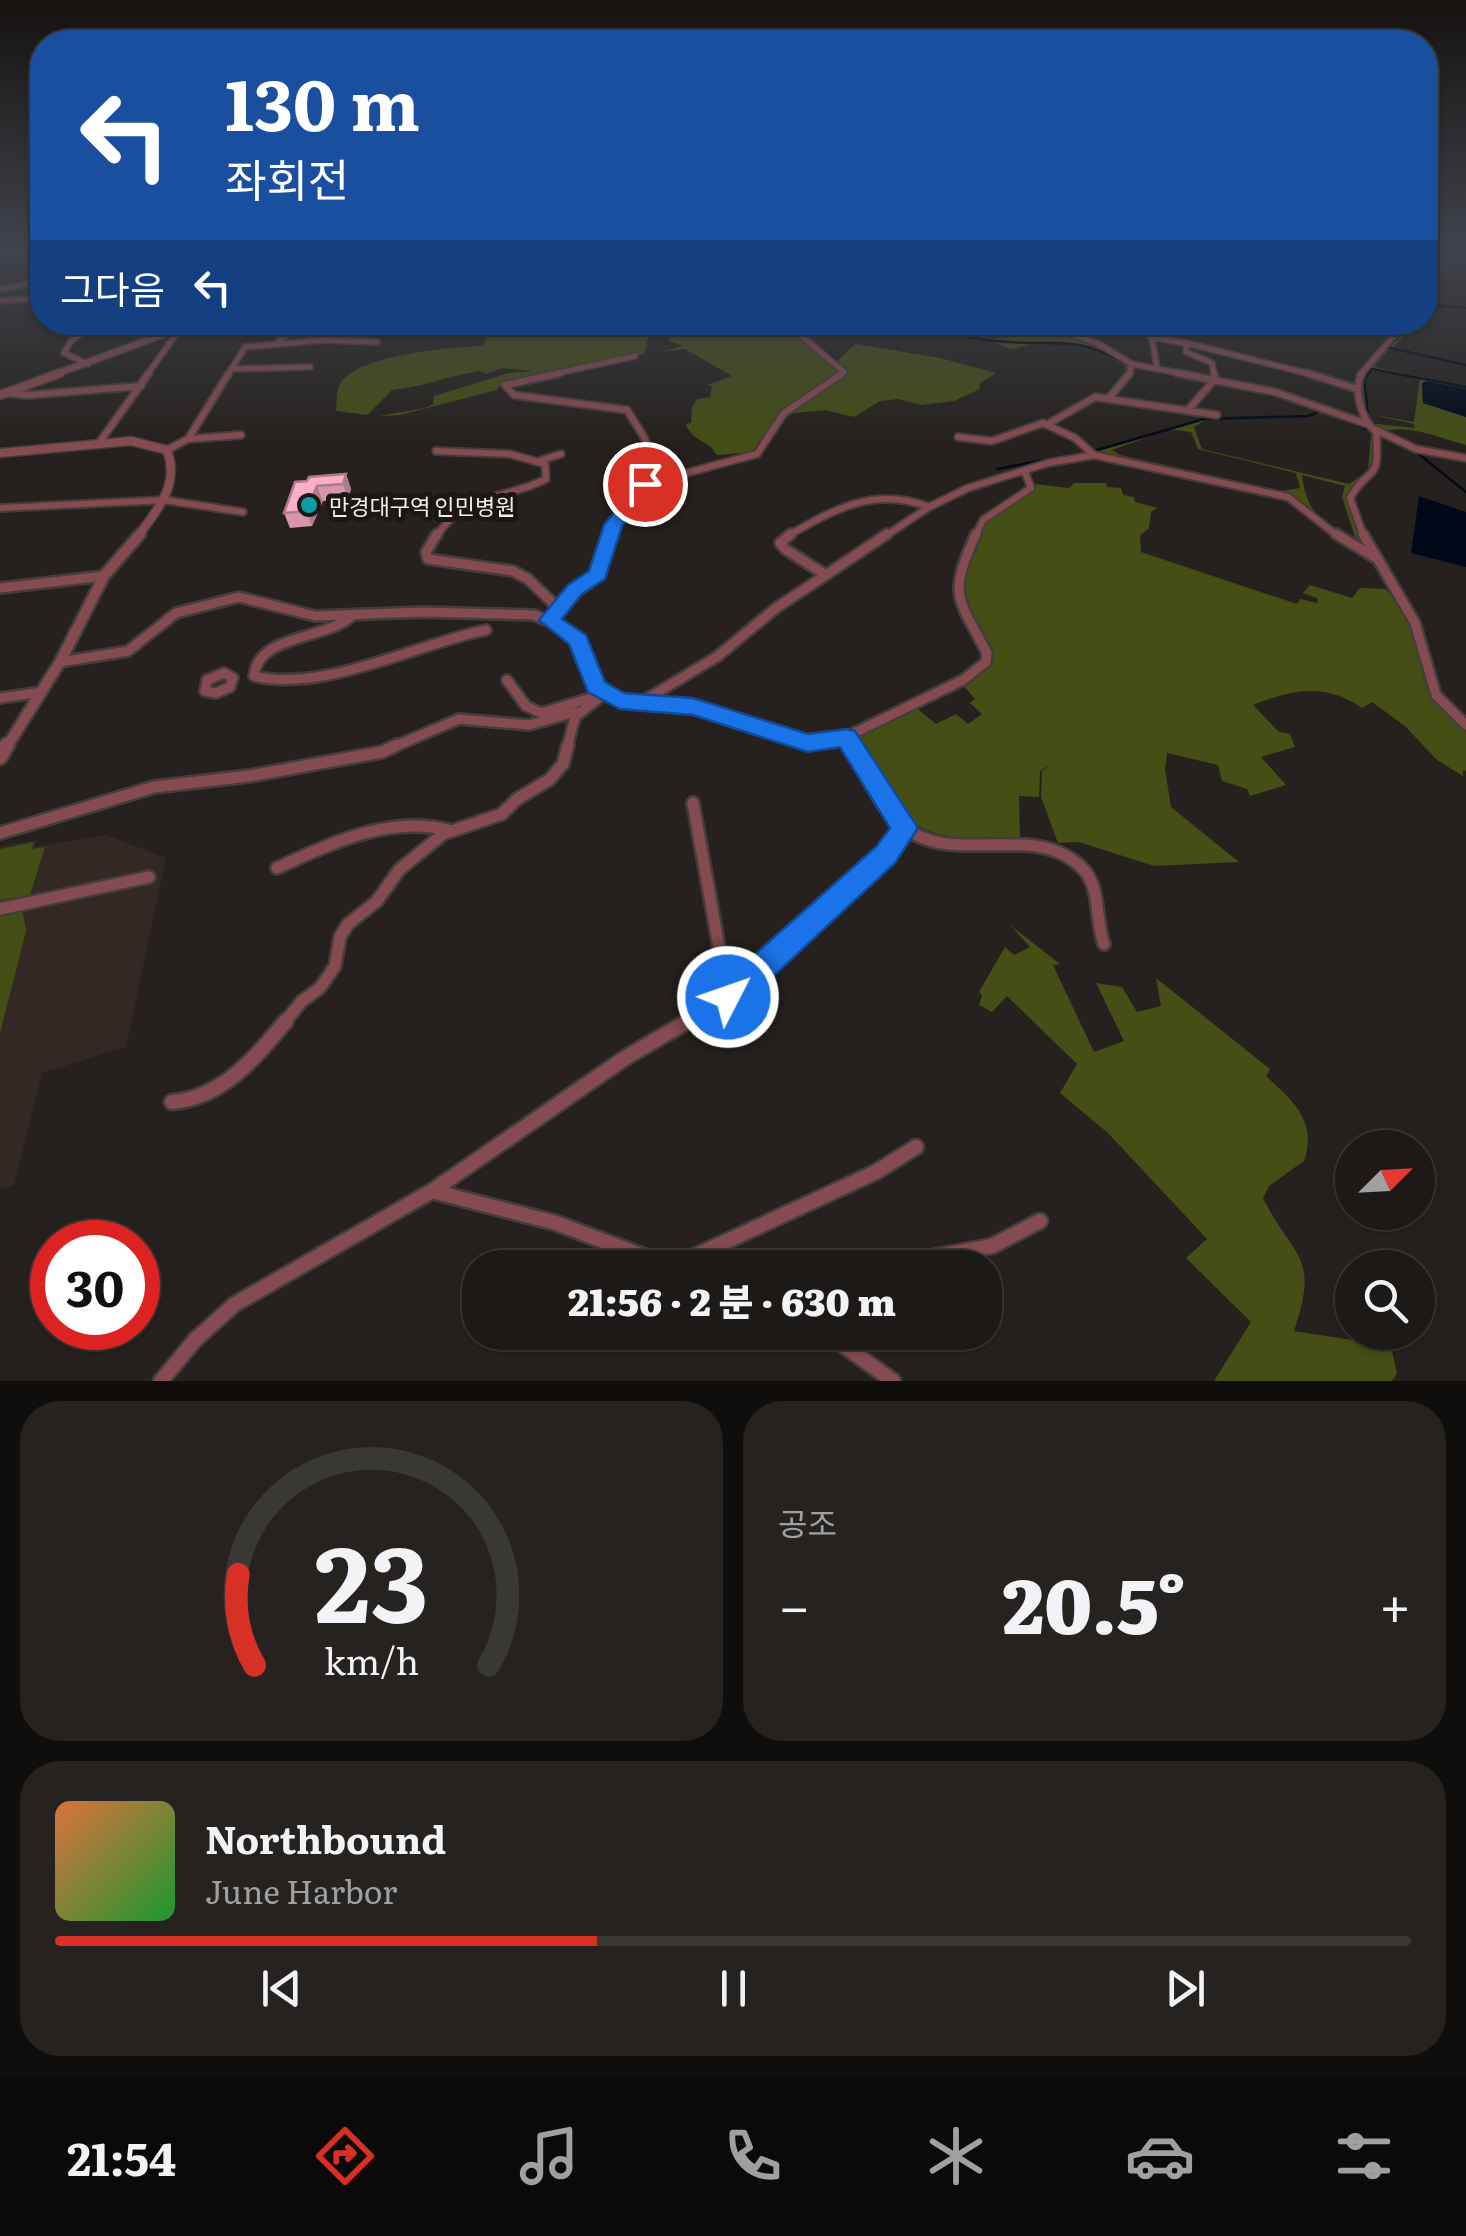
<!DOCTYPE html>
<html lang="ko">
<meta charset="utf-8">
<style>
body{margin:0;font-family:Literata,"Noto Sans KR",serif;background:#25221f;color:#f1f3f6;height:100vh;display:flex;flex-direction:column;font-size:38px;white-space:nowrap}
*{box-sizing:border-box;margin:0}
p{font-size:32px;color:#a0a0a1}
.icon{flex:none;width:55px;height:55px;fill:none;stroke:currentColor;stroke-width:2;stroke-linecap:round;stroke-linejoin:round}
.map{position:relative;height:1381px;overflow:hidden}
.side{display:flex;flex-direction:column;gap:20px;padding:20px;background:#0f0e0c;flex:1}
.side>*{flex:none}
.top-card{position:absolute;left:30px;top:30px;width:1408px;height:305px;border-radius:40px;box-shadow:0 2px 8px #0004,0 0 0 2px #3a3835;background:#1a4fa0;color:#fff;overflow:hidden}
.needle{width:65px;rotate:66deg}
.tools{position:absolute;left:1335px;top:1130px;display:grid;gap:20px}
.tools a{display:grid;place-items:center;width:100px;height:100px;border-radius:50%;background:#1c1916;box-shadow:0 2px 8px #0004,0 0 0 2px #3a3835;font-size:50px}
.speed{position:absolute;left:30px;top:1220px;display:flex;gap:20px;font-size:50px;font-weight:700;text-align:center}
.speed>*{display:grid;place-content:center;width:130px;height:130px;border-radius:50%;background:#1c1916;box-shadow:0 2px 8px #0004,0 0 0 2px #3a3835;line-height:1}
.speed .limit{border:15px solid #d22;background:#fff;color:#111}
.pin{position:absolute;display:grid;place-items:center;width:85px;height:85px;color:#fff;margin:-42px;border:5px solid #fff;border-radius:50%;box-shadow:0 2px 10px #0007}
.me{position:absolute;width:110px;margin:-55px;rotate:49deg;stroke-linejoin:round;filter:drop-shadow(0 0 8px #0008)}
.turn{display:flex;align-items:center;gap:35px;height:210px;padding:0 30px;font-size:45px}
.turn .icon{width:130px;height:130px;stroke-width:2.5}
.turn b{display:block;font-size:70px;line-height:85px}
.then{display:flex;align-items:center;height:95px;padding:0 30px;background:#0003;gap:20px;font-size:38px}
.big{font-size:75px;font-weight:800;line-height:1.1}
.side .card{flex:1;display:flex;flex-direction:column;justify-content:center;gap:15px;min-width:0;padding:0 35px;border-radius:40px;background:#25221f}
.side .dial{align-items:center;gap:0}
.dial svg{height:260px;overflow:visible;fill:none;stroke:#3a3835;stroke-width:7;stroke-linecap:round;text-anchor:middle}
.dial text{fill:#f1f3f6;stroke:none}
.song{display:flex;align-items:center;gap:30px}
.cover{width:120px;height:120px;border-radius:15px;background:linear-gradient(135deg,hsl(20 70% 55%),hsl(130 70% 35%))}
.played{height:10px;border-radius:5px;background:linear-gradient(90deg,#d93025 40%,#3a3835 40%)}
.keys{display:flex;justify-content:space-around;direction:ltr}
.heat{display:flex;justify-content:space-between;align-items:center;font-size:55px;direction:ltr}
.side .tiles{flex:1;display:grid;gap:20px;grid-template-columns:1fr 1fr}
.card:last-child{grid-column:span 2}
.trip{position:absolute;left:462px;top:1250px;width:540px;height:100px;border-radius:40px;background:#1c1916;box-shadow:0 2px 8px #0004,0 0 0 2px #3a3835;font-weight:800;line-height:100px;text-align:center}
.dock{display:flex;height:160px;justify-content:space-around;align-items:center;background:#0b0a09;color:#a0a0a1}
.dock .icon{width:70px;height:70px}
.dock .current{color:#d93025}
.dock b{font-size:45px;color:#f1f3f6}
.map>svg:first-child{display:block}
.built{fill:#332823}
.green{fill:#444e15;fill-rule:evenodd}
.water{fill:#000919}
.lines{fill:none;stroke-linecap:round;stroke-linejoin:round}
.stream{stroke:#000919;stroke-width:2.5}
.minor-far4-casing{stroke:#433e3b;stroke-width:8}
.minor-far3-casing{stroke:#433e3b;stroke-width:10}
.minor-far2-casing{stroke:#433e3b;stroke-width:14}
.minor-far1-casing{stroke:#433e3b;stroke-width:16}
.minor-casing{stroke:#433e3b;stroke-width:19}
.tertiary-far3-casing{stroke:#433e3b;stroke-width:9}
.tertiary-far2-casing{stroke:#433e3b;stroke-width:11}
.tertiary-far1-casing{stroke:#433e3b;stroke-width:15}
.tertiary-casing{stroke:#433e3b;stroke-width:19}
.minor-far4{stroke:#854b50;stroke-width:5}
.minor-far3{stroke:#854b50;stroke-width:6}
.minor-far2{stroke:#854b50;stroke-width:9}
.minor-far1{stroke:#854b50;stroke-width:11}
.minor{stroke:#854b50;stroke-width:14}
.tertiary-far3{stroke:#854b50;stroke-width:6}
.tertiary-far2{stroke:#854b50;stroke-width:8}
.tertiary-far1{stroke:#854b50;stroke-width:10}
.tertiary{stroke:#854b50;stroke-width:14}
.wall{fill:#d796ac}
.shaded-wall{fill:#af7a8c}
.building{fill:#faaec8;stroke:#af7a8c;stroke-width:2.5}
.route{fill:#1a73e8;stroke:#114b97;stroke-width:2.5}
.culture-dot{fill:#0f9aa8;stroke:#1c1715;stroke-width:4}
.labels{text-anchor:middle;dominant-baseline:central;stroke-width:10;stroke-linejoin:round;paint-order:stroke}
.far-poi-label{font-size:22px;fill:#f3efee;stroke:#1c1715;text-anchor:start}
</style>
<div class="map">
<svg width="1466" height="1381" viewBox="0 0 1466 1381">
<rect width="100%" height="100%" fill="#26211e"/>
<path class="built" d="M106 835 166 858 126 1047 42 1073 14 1185 0 1189V846L36 840 35 847Z"/>
<path class="green" d="M648 322 651 327 644 354 502 383 497 390 400 415 378 416 426 408 433 404 434 396 509 373 534 371 502 368 486 374 480 371C446 376 424 387 392 390L367 415 336 411C337 404 336 393 339 386 352 355 451 347 483 346L488 332H480L481 324 431 326 427 331 378 329 362 336 372 323Z
M677 323H781L846 371 836 362 855 344 940 358 996 373 979 384 980 389 954 401 921 405 898 399 880 401 854 417 825 410 784 414 826 381 778 415 752 452 717 455C709 440 692 442 686 424L691 423 692 407 697 399 710 397 712 386 707 385 732 376 685 349 660 352 684 346 670 342 668 333 680 332Z
M868 323H919V330L938 332 941 324H1016L1014 328H949C969 345 1030 334 1057 336 1080 338 1110 353 1129 365L1126 371 1124 365C1076 337 1061 338 1011 349L989 340 917 331C901 325 896 327 882 334L879 326Z
M1409 323 1413 327 1392 348 1466 366 1389 349 1374 367 1466 387 1422 383 1423 403 1466 417V445C1440 438 1407 423 1381 432L1369 423 1414 428V424L1370 414 1414 422 1420 378 1370 370 1364 379 1369 414C1345 363 1390 360 1409 323Z
M1321 412 1326 414 1207 419 1194 427 1202 449 1349 484 1368 471 1371 435 1375 433V464L1370 475 1347 493 1363 548 1340 538 1288 496 1095 452 1205 419 1308 416ZM1169 429 1191 432 1198 449 1296 473 1300 488 1282 491 1120 455 1112 450ZM1302 475 1345 486 1342 497 1357 543C1324 526 1306 512 1302 475Z
M1074 483H1106L1107 487 1121 488 1123 495 1134 497 1135 502 1157 508 1151 512 1149 528 1140 536 1141 552 1297 604 1300 599 1318 603 1317 598 1303 593 1310 585 1352 598 1360 588 1386 589 1410 621 1428 688 1466 730V771L1463 770V776L1437 760 1405 726 1372 702 1362 708C1326 683 1293 689 1253 705L1279 732 1290 734 1295 747 1261 757 1286 785 1250 796 1247 789 1222 781 1218 765 1167 753 1165 769 1171 807 1239 862 1154 866 1079 842 1058 843 1041 797 1042 771 1052 764 1040 771 1039 797 1019 796 1020 842C907 838 907 831 850 737L915 707 936 724 956 714 968 724 982 714 970 703 975 699 961 683C1001 655 984 664 979 627L977 631C942 564 968 524 1031 492L1035 484 1069 488Z
M34 842 32 849 45 847 30 895 0 900V849Z
M22 908 26 931 0 1033V913Z
M1010 925 1060 964 1053 965 1094 1052 1124 1041 1096 983 1122 987 1137 1012 1161 1006 1156 978 1270 1069 1266 1076C1292 1100 1318 1121 1304 1161L1269 1186 1263 1198C1294 1260 1320 1254 1294 1331L1391 1346 1397 1374 1392 1381H1214L1251 1322 1186 1258 1207 1239 1108 1133 1060 1093 1077 1064 1007 996 992 1012 979 1005 982 995 979 992 1005 947 1014 955 1030 947Z"/>
<path class="water" d="M1427 381 1466 389V417L1423 403 1422 383Z
M1419 496 1466 512V567L1411 553Z"/>
<g class="lines">
<path class="stream" d="M1429 305 1466 308
M885 322C926 329 968 339 1009 342 1062 346 1077 335 1128 365
M1390 348 1466 365
M1259 392 1289 400
M1326 413 1372 431
M1368 414 1364 380 1372 369 1466 387
M1094 451 1204 419 1308 416 1322 411
M1415 451 1466 492
M997 469 1087 452"/>
<g class="minor-far4-casing">
<path id="minor-far4" d="M0 253 24 250
M0 289 42 281
M0 301 42 298
M785 322 844 372 839 375
M932 322H965
M999 322 1049 327 1097 343 1132 364 1189 375
M1139 322 1152 339 1157 367
M1151 337 1184 343
M277 343 301 322
M88 364 64 353 71 341 98 322
M231 369 310 367
M147 375 179 330
M228 375 245 347 323 340 377 342
M549 375 635 356
M1129 375 1132 364
M1214 375 1212 363 1186 352V343L1314 375
M1360 375 1406 322"/>
</g>
<g class="minor-far3-casing">
<path id="minor-far3" d="M560 373 505 385 514 395 627 410C648 443 663 460 638 498 628 513 615 520 609 537
M1177 373 1275 392 1367 424
M1307 373 1357 389
M1362 373C1353 390 1361 419 1376 432 1380 486 1371 462 1350 498L1364 537
M4 393 29 395 141 386
M1109 398 1130 373
M1188 410 1215 379 1214 373
M1048 424 1095 397 1217 415
M1374 429 1416 449 1466 458
M958 437 992 441 1043 423 1075 438 1094 455
M188 439 241 435
M99 443 149 373
M167 450 188 439 229 373
M542 460 561 454
M645 484 757 454 784 413 843 373
M929 507 968 488 1048 463 1094 455 1288 497 1339 537
M0 508 164 500 243 512
M436 537C468 489 501 502 546 479L545 464 510 454 436 451
M786 537C834 509 875 486 929 507L884 537
M975 537 983 520 1031 488 1025 472"/>
</g>
<g class="minor-far2-casing">
<path id="minor-far2" d="M437 534 426 552 428 559 513 571 528 579 557 607 549 621
M791 534 780 543 785 549 826 575
M1336 534 1374 557
M1363 534 1415 623 1436 695 1466 725
M826 575 887 534
M0 588 104 576
M557 607 598 575 610 534
M354 614C327 641 258 633 254 676 324 693 416 644 486 630
M60 662 128 651 176 613 239 597 315 616 423 612 534 615 563 627 579 641 592 679 604 694 640 703 718 656 776 608 826 575
M224 673 233 678 230 687 216 693 205 691 207 680Z
M507 680 526 706 541 713 604 694 575 717 567 748
M0 698 42 692
M643 704 693 707 817 744 846 737 963 680 986 662 987 653C957 596 948 596 976 534
M846 737 852 748
M391 748 459 719 529 725 576 712"/>
</g>
<g class="minor-far1-casing">
<path id="minor-far1" d="M851 745C865 772 878 804 900 824 951 870 1037 818 1084 870 1101 889 1095 921 1104 944
M0 833 154 787 249 776 382 752 397 745
M277 868C332 843 391 814 452 831
M0 909 149 877
M728 997 885 855 905 828
M284 1023 302 1001 320 988 335 966 340 937 348 924 377 901 399 870 443 834 502 814 517 799 549 780 563 764 568 745
M684 1023 728 997 693 803"/>
</g>
<g class="minor-casing">
<path id="minor" d="M172 1102C222 1098 255 1058 286 1021
M432 1191 556 1223 675 1268
M673 1266 876 1172 916 1147
M875 1268 992 1246 1040 1221
M825 1332 893 1381
M161 1381 195 1340 235 1304 432 1191 625 1058 688 1021"/>
</g>
<g class="tertiary-far3-casing">
<path id="tertiary-far3" d="M53 375 197 322"/>
</g>
<g class="tertiary-far2-casing">
<path id="tertiary-far2" d="M0 395 60 373
M0 453 131 441 167 450C180 484 158 510 137 537"/>
</g>
<g class="tertiary-far1-casing">
<path id="tertiary-far1" d="M6 748 60 662 104 576 140 534"/>
</g>
<g class="tertiary-casing">
<path id="tertiary" d="M0 757 7 745"/>
</g>
<use href="#minor-far4" class="minor-far4"/>
<use href="#minor-far3" class="minor-far3"/>
<use href="#minor-far2" class="minor-far2"/>
<use href="#minor-far1" class="minor-far1"/>
<use href="#minor" class="minor"/>
<use href="#tertiary-far3" class="tertiary-far3"/>
<use href="#tertiary-far2" class="tertiary-far2"/>
<use href="#tertiary-far1" class="tertiary-far1"/>
<use href="#tertiary" class="tertiary"/>
</g>
<path class="wall" d="M346 474 351 489 348 499 323 501 312 526 290 528 284 513 307 481Z"/>
<path class="shaded-wall" d="M346 474 351 489 348 499 343 484Z
M317 486 323 501 312 526 306 511Z"/>
<path class="building" d="M346 474 343 484 317 486 306 511 284 513 295 482 307 481 309 477Z"/>
<linearGradient id="sky" x2="0" y2="1"><stop stop-color="#151210"/><stop offset="0.56" stop-color="#41434c"/><stop offset="1" stop-color="#41434c" stop-opacity="0"/></linearGradient>
<rect width="1466" height="443" fill="url(#sky)"/>
<path class="route" d="M645 479 654 484 622 526 605 579 582 594 562 619 586 635 605 682 624 693 693 698 808 734 846 729 855 731 918 828 895 863 739 1008 728 1012 718 1008 713 997 718 987 876 847 890 828 840 747 808 752 693 715 620 709 588 692 569 644 539 620 568 585 589 571 604 525 639 481Z"/>
<circle class="culture-dot" cx="309" cy="505" r="10"/>
<g class="labels">
<g class="far-poi-label">
<text x="329" y="505">만경대구역 인민병원</text>
</g>
</g>
</svg>
<div class="tools">
<a><svg class="needle" viewBox="-14 -14 28 28"><path d="M0-13l5 13h-10z" fill="#e53935"/><path d="M0 13l5-13h-10z" fill="#a0a0a1"/></svg></a>
<a><svg class="icon" aria-label="search" viewBox="0 0 24 24"><circle cx="10" cy="10" r="6"/><path d="M15 15l6 6"/></svg></a>
</div>
<div class="speed"><div class="limit">30</div></div>
<div class="pin" style="left:645px;top:484px;background:#d93025"><svg class="icon" aria-label="arrive" viewBox="0 0 24 24"><path d="M6 21V4h12l-3 4 3 4H6"/></svg></div>
<svg class="me" style="left:728px;top:997px" viewBox="-20 -20 40 40"><circle r="17" fill="#1a73e8" stroke="#fff" stroke-width="3"/><path d="M0-11L8 9 0 5-8 9z" fill="#fff"/></svg>
<div class="trip">21:56 · 2 분 · 630 m</div>
<div class="top-card">
<div class="turn"><svg class="icon" aria-label="left" viewBox="0 0 24 24"><path d="M17 20v-9H6M10 6l-5 5 5 5"/></svg><div><b>130 m</b>좌회전</div></div>
<div class="then">그다음<svg class="icon" aria-label="left" viewBox="0 0 24 24"><path d="M17 20v-9H6M10 6l-5 5 5 5"/></svg></div>
</div>
</div>
<section class="side">
<div class="tiles">
<div class="card dial"><svg viewBox="0 0 100 80">
<path d="M14 69A42 42 0 1 1 86 69"/>
<path d="M14 69A42 42 0 0 1 9 41" stroke="#d93025"/>
<text x="50" y="56" font-size="32" font-weight="700">23</text>
<text x="50" y="72" font-size="11">km/h</text>
</svg></div>
<div class="card"><p>공조</p>
<div class="heat"><a>−</a><b class="big">20.5°</b><a>+</a></div>
</div>
<div class="card">
<div class="song"><i class="cover"></i><div><b>Northbound</b><p>June Harbor</p></div></div>
<div class="played"></div>
<div class="keys"><svg class="icon" aria-label="previous" viewBox="0 0 24 24"><path d="M18 5L8 12l10 7zM5 5v14"/></svg><svg class="icon" aria-label="pause" viewBox="0 0 24 24"><path d="M8 5v14M16 5v14"/></svg><svg class="icon" aria-label="next" viewBox="0 0 24 24"><path d="M6 5l10 7-10 7zM19 5v14"/></svg></div>
</div>
</div>
</section>
<nav class="dock">
<b>21:54</b>
<svg class="icon current" aria-label="directions" viewBox="0 0 24 24"><path d="M12 3l9 9-9 9-9-9zM9 14v-3h6M13 9l2 2-2 2"/></svg>
<svg class="icon" aria-label="music" viewBox="0 0 24 24"><path d="M9 18V5l10-2v13"/><circle cx="6" cy="18" r="3"/><circle cx="16" cy="16" r="3"/></svg>
<svg class="icon" aria-label="phone" viewBox="0 0 24 24"><path d="M5 4h4l2 5-3 2q2 4 5 5l2-3 5 2v4C11 20 4 13 5 4z"/></svg>
<svg class="icon" aria-label="climate" viewBox="0 0 24 24"><path d="M12 3v18M4 7l16 10M4 17L20 7"/></svg>
<svg class="icon" aria-label="car" viewBox="0 0 24 24"><path d="M5 17H2v-5l4-1 3-4h7l3 4 3 1v5h-3M9 17h6M6 11h13"/><circle cx="7" cy="17" r="2"/><circle cx="17" cy="17" r="2"/></svg>
<svg class="icon" aria-label="filters" viewBox="0 0 24 24"><path d="M4 7h16M4 17h16"/><circle cx="9" cy="7" r="2"/><circle cx="15" cy="17" r="2"/></svg>
</nav>
